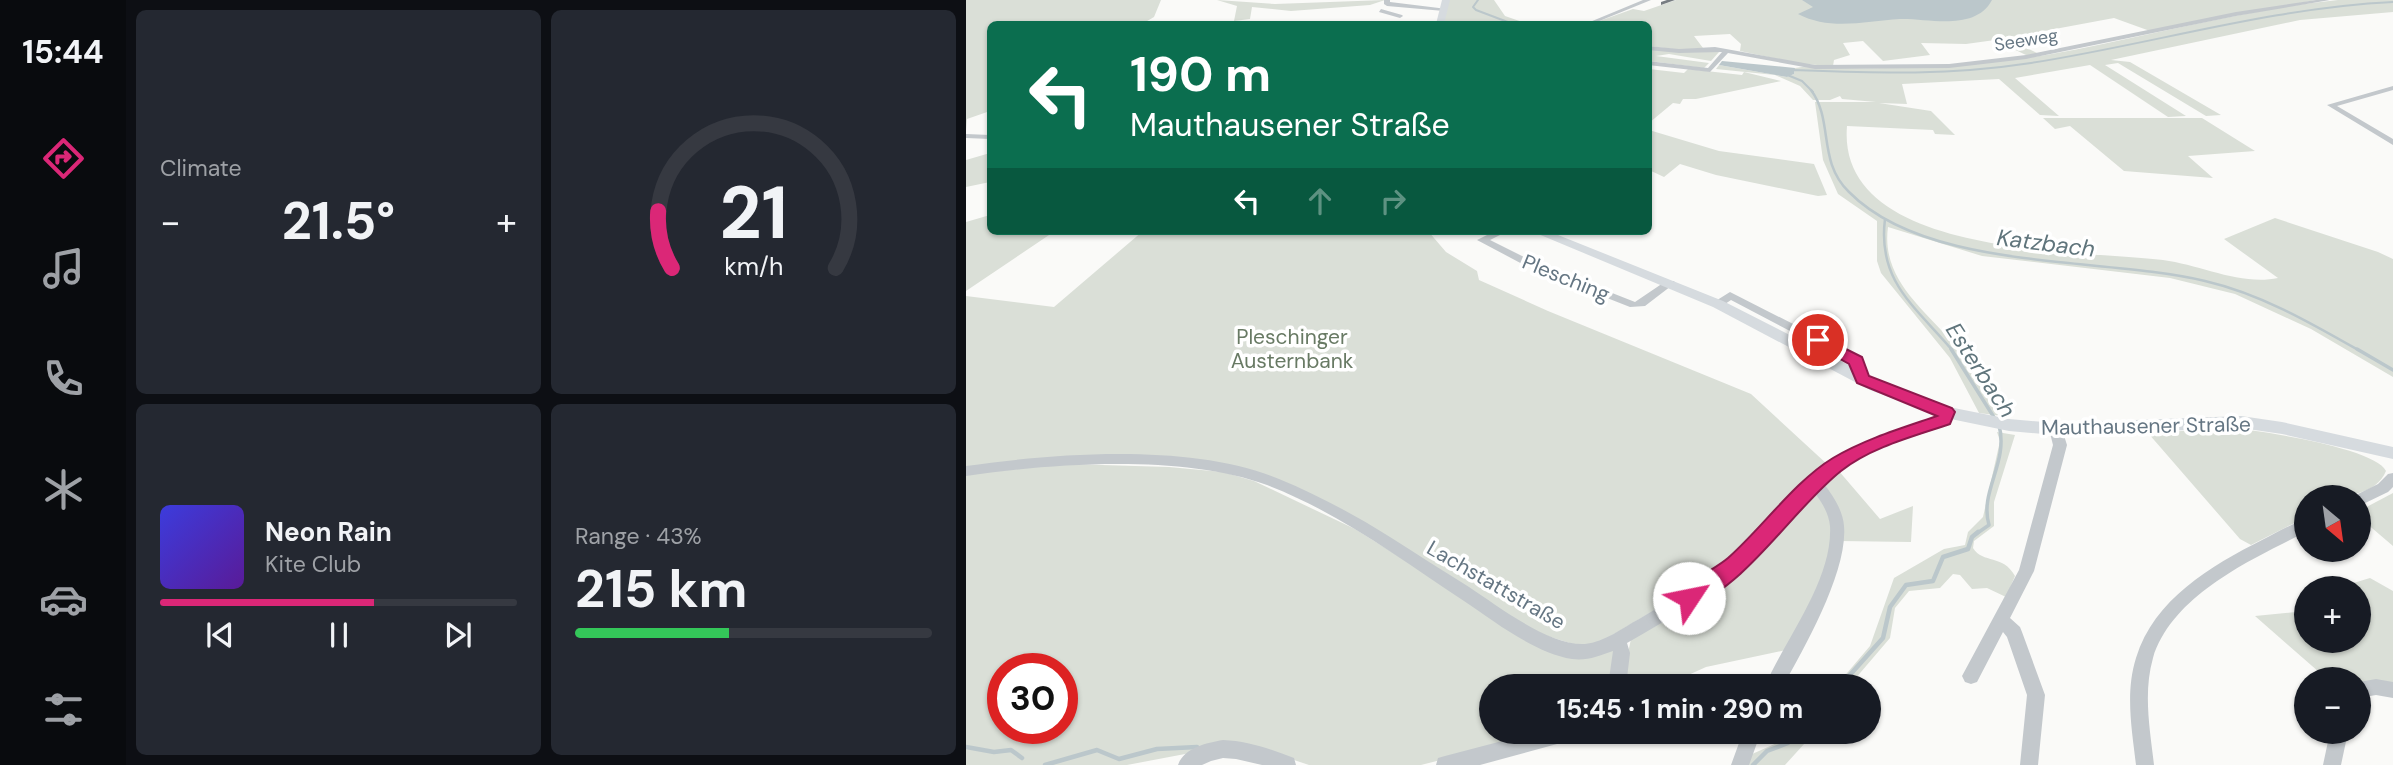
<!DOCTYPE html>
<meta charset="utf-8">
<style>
body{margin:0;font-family:"DM Sans",sans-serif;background:#242831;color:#f1f3f6;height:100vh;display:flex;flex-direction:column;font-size:26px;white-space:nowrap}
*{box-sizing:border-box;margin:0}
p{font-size:23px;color:#9ea1a6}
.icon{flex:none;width:38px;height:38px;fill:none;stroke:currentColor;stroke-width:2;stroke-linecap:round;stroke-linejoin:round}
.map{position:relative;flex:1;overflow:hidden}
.details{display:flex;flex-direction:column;gap:10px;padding:10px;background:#0d0f14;width:840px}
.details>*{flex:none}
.banner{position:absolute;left:21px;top:21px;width:665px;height:214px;border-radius:10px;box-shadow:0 2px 5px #0004;background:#0b6e4f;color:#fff;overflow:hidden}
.needle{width:46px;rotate:151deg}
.fabs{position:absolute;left:1328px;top:485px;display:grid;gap:14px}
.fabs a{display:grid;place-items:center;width:77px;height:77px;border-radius:50%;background:#171b24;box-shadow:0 2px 5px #0004;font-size:35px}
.speed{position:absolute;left:21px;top:653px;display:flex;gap:14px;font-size:35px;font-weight:700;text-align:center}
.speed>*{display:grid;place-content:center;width:91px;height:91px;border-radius:50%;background:#171b24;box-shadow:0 2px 5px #0004;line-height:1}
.speed .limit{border:10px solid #d22;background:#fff;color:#111}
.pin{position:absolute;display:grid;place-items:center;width:60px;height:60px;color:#fff;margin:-30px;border:4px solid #fff;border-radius:50%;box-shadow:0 2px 7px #0007}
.me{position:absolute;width:77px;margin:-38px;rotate:56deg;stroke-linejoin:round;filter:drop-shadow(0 0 5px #0008)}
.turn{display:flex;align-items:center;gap:24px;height:147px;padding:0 28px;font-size:32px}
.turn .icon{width:91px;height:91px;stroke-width:2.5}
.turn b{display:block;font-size:49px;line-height:60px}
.lanes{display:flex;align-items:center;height:66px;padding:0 28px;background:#0003;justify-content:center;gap:35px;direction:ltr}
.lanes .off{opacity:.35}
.big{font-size:52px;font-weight:700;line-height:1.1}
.details .card{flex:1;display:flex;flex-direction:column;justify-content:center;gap:10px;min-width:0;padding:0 24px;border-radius:10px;background:#242831}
.details .dial{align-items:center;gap:0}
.dial svg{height:182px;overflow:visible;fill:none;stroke:#363941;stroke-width:7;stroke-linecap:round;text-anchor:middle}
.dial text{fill:#f1f3f6;stroke:none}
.song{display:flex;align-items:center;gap:21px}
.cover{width:84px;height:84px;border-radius:10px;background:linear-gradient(135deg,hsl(240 70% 55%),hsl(270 70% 35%))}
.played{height:7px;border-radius:4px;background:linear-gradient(90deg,#db2777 60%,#363941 60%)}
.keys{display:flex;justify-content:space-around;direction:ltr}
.heat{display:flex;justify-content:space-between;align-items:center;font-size:38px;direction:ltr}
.charge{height:10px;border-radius:5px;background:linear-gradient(90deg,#34c759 43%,#363941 0)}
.details .tiles{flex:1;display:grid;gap:10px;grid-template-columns:repeat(2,1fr)}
.trip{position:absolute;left:513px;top:674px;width:402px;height:70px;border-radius:35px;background:#171b24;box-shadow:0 2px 5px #0004;font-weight:700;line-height:70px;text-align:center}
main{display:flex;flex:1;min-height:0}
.tabs{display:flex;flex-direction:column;width:126px;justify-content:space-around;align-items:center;background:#090b0e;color:#9ea1a6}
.tabs .icon{width:49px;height:49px}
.tabs .current{color:#db2777}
.tabs b{font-size:32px;color:#f1f3f6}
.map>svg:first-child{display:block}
.green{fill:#dadfd7;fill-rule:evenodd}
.water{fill:#bbc7cb}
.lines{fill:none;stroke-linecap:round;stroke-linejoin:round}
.stream-far3{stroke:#bbc7cb;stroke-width:2}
.stream-far2{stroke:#bbc7cb;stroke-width:2.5}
.stream-far1{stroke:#bbc7cb;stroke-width:3.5}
.stream{stroke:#bbc7cb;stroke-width:4.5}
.minor{fill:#c3c8cc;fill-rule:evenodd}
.major{fill:#d6dbdf;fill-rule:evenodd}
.shaded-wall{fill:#777d82}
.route{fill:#db2777;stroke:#8e194d;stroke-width:2}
.labels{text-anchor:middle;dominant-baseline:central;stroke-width:7;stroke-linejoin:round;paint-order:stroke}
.far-street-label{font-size:18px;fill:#657683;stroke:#fff}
.street-label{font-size:21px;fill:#657683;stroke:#fff}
.park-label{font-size:21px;fill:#687a64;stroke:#fff}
.water-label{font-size:23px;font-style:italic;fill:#60757c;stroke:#fff}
</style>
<main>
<nav class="tabs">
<b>15:44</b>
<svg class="icon current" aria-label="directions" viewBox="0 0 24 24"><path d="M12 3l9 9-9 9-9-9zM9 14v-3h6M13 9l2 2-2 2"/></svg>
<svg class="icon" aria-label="music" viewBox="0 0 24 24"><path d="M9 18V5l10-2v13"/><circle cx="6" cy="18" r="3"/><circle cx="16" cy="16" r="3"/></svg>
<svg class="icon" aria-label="phone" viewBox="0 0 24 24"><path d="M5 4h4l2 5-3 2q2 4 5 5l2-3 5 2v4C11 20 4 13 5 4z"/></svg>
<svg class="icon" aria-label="climate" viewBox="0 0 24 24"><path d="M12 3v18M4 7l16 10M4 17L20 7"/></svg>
<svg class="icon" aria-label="car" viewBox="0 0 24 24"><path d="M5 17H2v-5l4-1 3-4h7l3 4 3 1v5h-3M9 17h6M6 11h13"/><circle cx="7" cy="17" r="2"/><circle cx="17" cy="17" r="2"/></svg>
<svg class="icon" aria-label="filters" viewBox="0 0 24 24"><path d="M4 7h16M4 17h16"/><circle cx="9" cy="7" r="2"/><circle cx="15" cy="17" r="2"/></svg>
</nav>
<section class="details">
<div class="tiles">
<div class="card"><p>Climate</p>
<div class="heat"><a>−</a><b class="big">21.5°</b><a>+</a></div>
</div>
<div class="card dial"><svg viewBox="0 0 100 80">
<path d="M14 69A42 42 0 1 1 86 69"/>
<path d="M14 69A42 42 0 0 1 8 44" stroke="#db2777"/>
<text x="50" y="56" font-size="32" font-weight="700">21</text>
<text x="50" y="72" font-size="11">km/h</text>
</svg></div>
<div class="card">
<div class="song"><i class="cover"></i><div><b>Neon Rain</b><p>Kite Club</p></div></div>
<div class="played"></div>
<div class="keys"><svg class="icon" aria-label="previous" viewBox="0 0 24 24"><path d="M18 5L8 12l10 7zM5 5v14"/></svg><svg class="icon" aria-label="pause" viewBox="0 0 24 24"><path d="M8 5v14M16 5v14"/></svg><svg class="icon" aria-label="next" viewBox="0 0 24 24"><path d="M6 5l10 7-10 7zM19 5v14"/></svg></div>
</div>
<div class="card"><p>Range · 43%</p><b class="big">215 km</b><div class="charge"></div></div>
</div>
</section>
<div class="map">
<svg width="1427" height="765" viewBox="0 0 1427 765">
<rect width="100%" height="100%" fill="#fafaf8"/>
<path class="green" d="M0 0H195L188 17 176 24H24V111L1 119 0 131Z
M251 0 309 4 419 0 404 5 325 11 286 7 284 19 268 21 271 6Z
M483 0H528L539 16 562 24 478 21Z
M710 0H1350L1184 31 1148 18 1040 38 1073 54 1062 56 1029 40 1000 44 955 43 964 55 917 61 897 41 877 43 884 55 868 60 867 66 835 64 774 51 775 44 764 34 728 36 737 48 714 50 683 46 682 24H625L667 9 678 11Z
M1372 0H1427V12L1334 20 1145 60 1164 62 1255 115 1240 116 1152 63 1139 65 1220 116 1202 117 1124 65 1049 78 1093 116 1074 115 1033 79 936 84 941 104 913 103 965 111 989 135 969 134 967 130 881 126C870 257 1112 250 1197 260 1235 265 1275 286 1312 278L1258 239 1309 218 1412 252 1427 259V377L1345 329 1269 294 1204 278 1016 256 922 227C915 279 957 308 988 344 1006 366 1021 392 1036 416L1013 413 984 358 915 273 911 261V221L872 194 857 160 849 102H910L876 99 874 96 864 100H847L834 86 809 75 750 69 753 65 821 77 828 74 829 68 836 67C918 70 999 68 1080 55 1177 38 1273 10 1372 0Z
M682 48 753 52 745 61 703 54 690 56 743 63 738 68 683 61Z
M683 69 718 73 722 69 776 75 778 72 815 81 730 99H717L714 104 707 103 683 123Z
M1077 118H1236L1289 151 1222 156 1247 178 1158 171 1104 126 1089 129Z
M683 130 753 151 848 164 861 195 852 196 750 175 714 164 698 177 683 170Z
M24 153V182L0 187V160Z
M24 215V231H89L0 291V222Z
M177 231H462L480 252 511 271 513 280 582 311 785 394 862 465 756 570 633 643 613 646 572 633 315 481C228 446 95 464 0 467V296L88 307Z
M1268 428C1295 431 1410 448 1420 471 1408 500 1365 497 1340 497V517L1285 545 1274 539 1182 433Z
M1031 432 1049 435 1028 502V526L1008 541 1007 548C1017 564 1037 554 1049 576L1040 597 1021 588 1006 589 994 575 987 574 974 588 943 591 929 608 924 638 883 686H870L904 646 928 578 978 549 999 545 1002 532 1017 517 1034 441Z
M102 464 203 467 257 472 288 481 389 529 581 649 648 647 647 686H525V732H584L455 765H343L277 743 161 765H0V474ZM37 668H96V728H37Z
M872 470 914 519 947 506 945 542 874 541 857 486V481Z
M850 489C858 499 868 522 868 535 870 555 834 627 825 649L740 667 698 686H655L665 639Z
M1427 493V546L1393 517V511Z
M1404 578 1427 591V684L1361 679 1289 616 1340 611V640H1393V588H1371Z
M821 732H849L819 765H781L784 755 813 742Z"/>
<path class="water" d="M836 0H1026C1009 32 962 18 934 19 900 21 864 31 832 14L847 7Z
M756 61 829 68 828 74 821 77 753 65Z"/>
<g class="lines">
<path class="stream-far3" d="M512 0 507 7 510 10 547 24
M826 70C911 73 980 76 1065 63 1187 44 1303 8 1427 2
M819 74 836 81 847 92"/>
<path class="stream-far2" d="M845 90C868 121 851 161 883 192 962 272 1135 256 1239 281 1295 294 1345 323 1394 351
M919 219C911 282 950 307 987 351"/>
<path class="stream-far1" d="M985 349 1029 419
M1391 349 1427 370
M1010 534 1023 525C1013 491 1043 463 1033 425"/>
<path class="stream" d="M874 686 917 638 924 607 940 585 967 581 977 557 1002 549 1006 537 1012 532
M0 747 28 752 45 750 56 758
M79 765 131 750 153 759 191 749 231 747
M787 765 801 751 822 743 826 732"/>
<path class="minor" d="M418 0H424V2L481 9 478 11 421 6 418 4Z
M677 0H685L626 24H619Z
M1350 0H1364L1270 16 1060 59 983 68 849 69 762 53 744 72 682 65V61L742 68 756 52 713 53 682 50V46L713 49 749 47 849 65 983 64 1060 55 1270 12Z
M415 9 436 15 437 16 434 18 413 12Z
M474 22H511L514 24H471Z
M1427 86V90L1371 106 1427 139V145L1361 105Z
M0 134 24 135V139L0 138Z
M529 231H542L524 240 570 263 669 302 700 281H708L709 283 679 306 664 307 562 267 511 240Z
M764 292 894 358 902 379 900 382H892L885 363 765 300 756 306H748L747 304 748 302Z
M980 407 986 412 983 422 977 427C934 441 891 452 857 483 867 495 877 511 878 526 882 571 839 647 817 686H799C819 639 867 580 864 526 863 514 856 502 848 492 826 515 806 541 782 562 745 594 703 619 661 643L664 653 660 686H642L647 651C633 656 621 661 606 659 569 653 529 622 498 601 436 560 372 512 301 485 217 454 88 463 0 476V466C92 453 227 443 313 479 352 495 389 515 424 537 451 554 477 571 503 587 532 606 583 646 619 644 639 642 656 628 673 619 712 596 751 572 785 541 812 515 834 482 866 461 896 440 933 431 967 421L972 417 975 409Z
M1090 424 1095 426 1101 445 1068 571 1044 618 1054 627 1056 632 1079 695 1072 765H1054L1061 695 1041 637 1037 632 1011 682 1005 684 999 682 996 676 1053 570 1087 445 1083 429 1085 426Z
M1427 473V487L1422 492 1393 506V497L1388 496 1412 484 1422 474Z
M1340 519V532C1286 559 1206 595 1187 658 1177 693 1184 730 1188 765H1170C1166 730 1159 693 1170 658 1188 599 1245 566 1296 540 1310 533 1325 524 1340 519Z
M1410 679 1427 682V698L1410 695 1393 698V682Z
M570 732H611L608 738 602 741 514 765H470L472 758 479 756Z
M777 732H795L783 765H765Z
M1364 732H1382L1375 765H1357Z
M257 740C282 741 305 749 328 758L330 765H296L270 759 257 758 245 761 236 765H212C218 748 240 743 257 740Z"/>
<path class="major" d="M476 0H484L478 24H470Z
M565 231H582L757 301 916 382 983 407 1043 419 1090 423 1275 416 1316 422 1427 447V459L1316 434 1275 428 1090 435 1043 431 980 418 904 390 747 307Z"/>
</g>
<path class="shaded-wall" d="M701 0H709L695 5V2Z"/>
<path class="route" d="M852 335 896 357 903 376 986 408 989 412 984 424C949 436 905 447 875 471 827 509 781 586 723 607L716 605 713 598C721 581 748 570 762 558 796 528 829 481 867 458 899 439 936 428 971 416L891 383 883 364 847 344V337Z"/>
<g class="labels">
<g class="far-street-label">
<text transform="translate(1060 40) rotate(-9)">Seeweg</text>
</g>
<g class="street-label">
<text transform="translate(600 278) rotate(22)">Plesching</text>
<text transform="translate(1180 426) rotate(-1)">Mauthausener Straße</text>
<text transform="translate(530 585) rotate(30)">Lachstattstraße</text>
</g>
<g class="park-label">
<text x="326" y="337">Pleschinger<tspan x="326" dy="24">Austernbank</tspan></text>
</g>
<g class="water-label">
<text transform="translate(1080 243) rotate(7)">Katzbach</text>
<text transform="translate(1015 370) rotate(57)">Esterbach</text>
</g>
</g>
</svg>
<div class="fabs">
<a><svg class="needle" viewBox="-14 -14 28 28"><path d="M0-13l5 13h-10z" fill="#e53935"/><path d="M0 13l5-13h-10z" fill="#9ea1a6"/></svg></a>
<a>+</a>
<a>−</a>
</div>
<div class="speed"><div class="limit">30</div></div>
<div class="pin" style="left:852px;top:340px;background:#d93025"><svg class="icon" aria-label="arrive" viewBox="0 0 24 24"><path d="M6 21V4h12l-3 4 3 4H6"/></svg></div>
<svg class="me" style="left:723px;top:598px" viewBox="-20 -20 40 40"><circle r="19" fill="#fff"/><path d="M0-13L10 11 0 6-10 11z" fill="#db2777"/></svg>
<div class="trip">15:45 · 1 min · 290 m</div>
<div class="banner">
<div class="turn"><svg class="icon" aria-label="left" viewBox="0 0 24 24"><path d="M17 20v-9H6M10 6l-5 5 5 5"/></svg><div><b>190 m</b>Mauthausener Straße</div></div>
<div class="lanes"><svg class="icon" aria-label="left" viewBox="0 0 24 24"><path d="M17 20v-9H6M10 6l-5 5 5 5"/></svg><svg class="icon off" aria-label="ahead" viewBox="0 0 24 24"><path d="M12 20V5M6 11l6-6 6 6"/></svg><svg class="icon off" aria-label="right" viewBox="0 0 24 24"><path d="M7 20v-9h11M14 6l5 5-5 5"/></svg></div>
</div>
</div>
</main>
